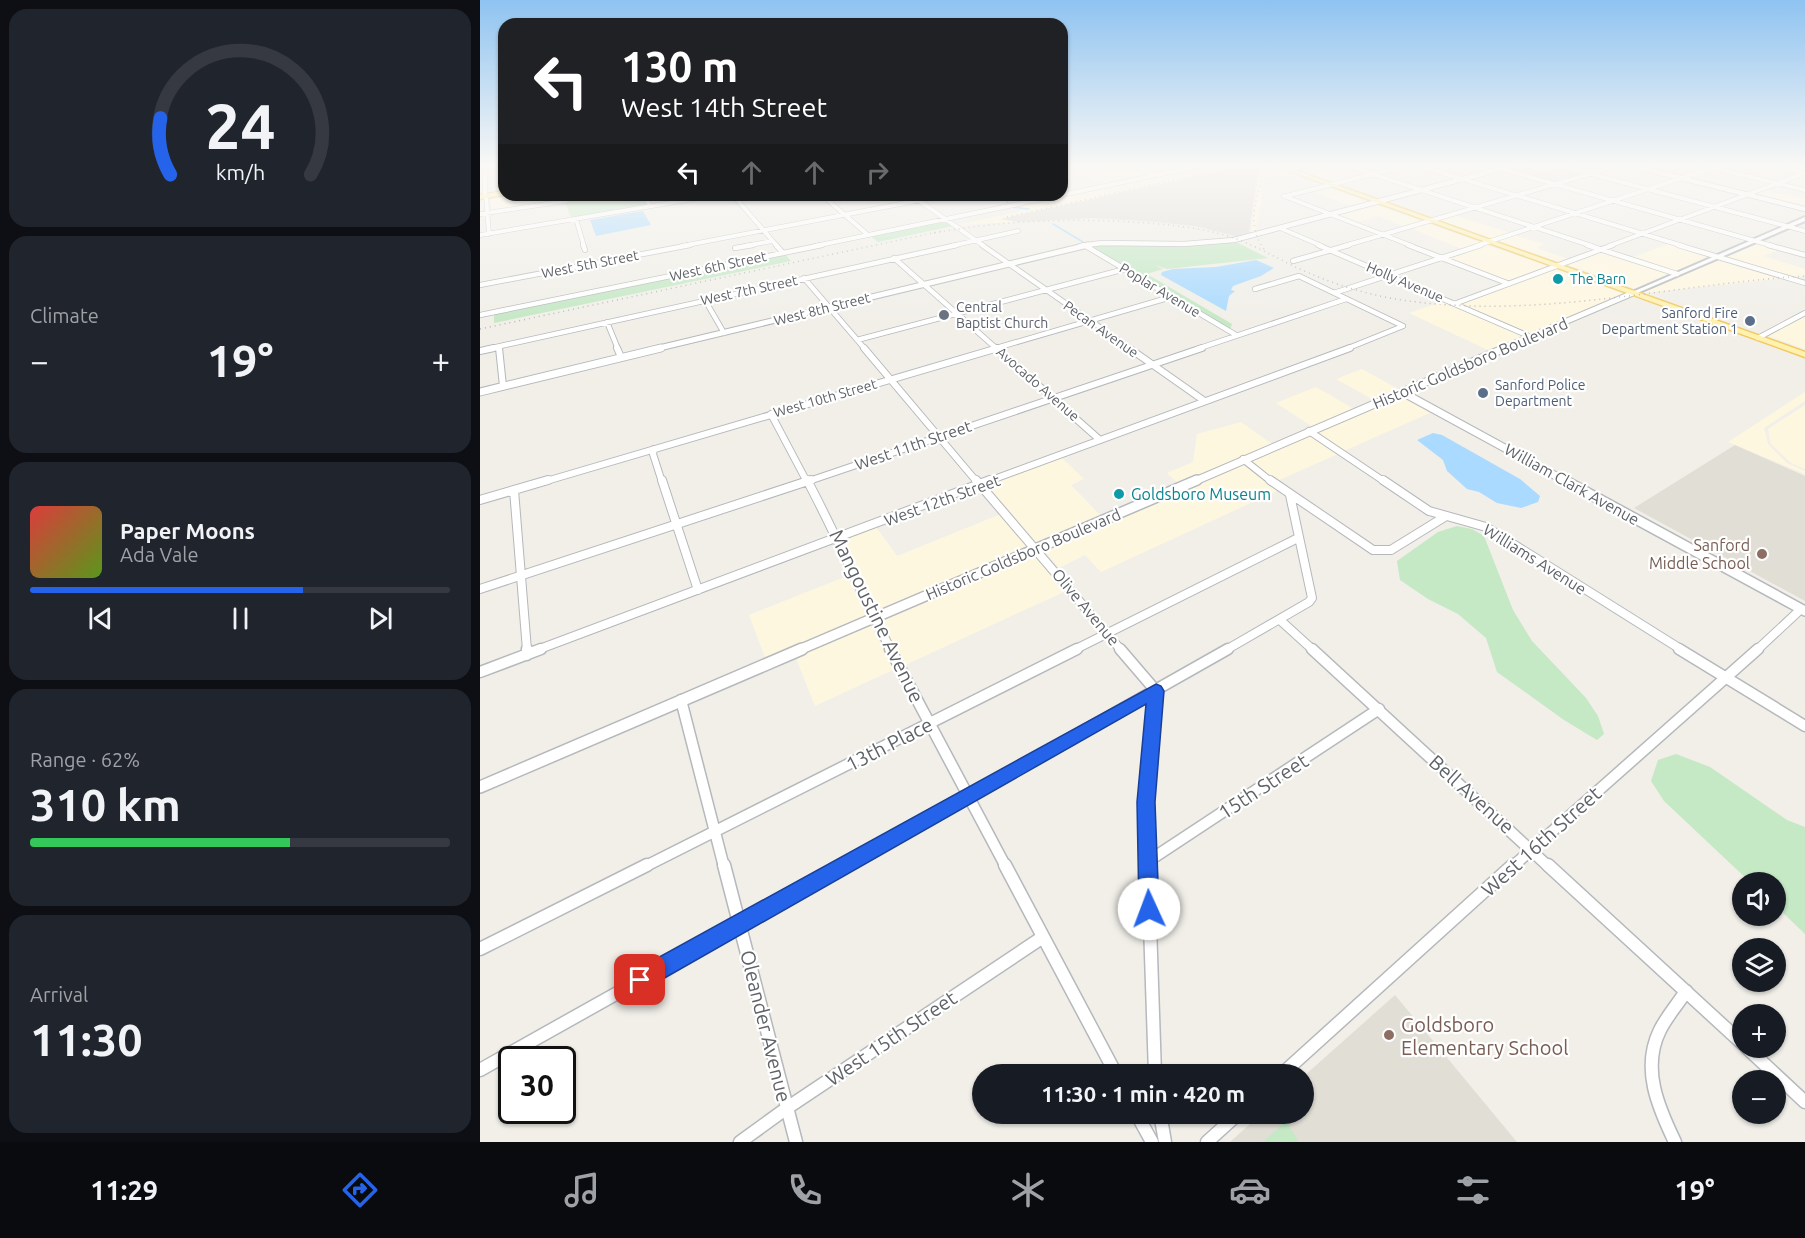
<!DOCTYPE html>
<meta charset="utf-8">
<style>
body{margin:0;font-family:Ubuntu,sans-serif;background:#20242c;color:#f1f3f6;height:100vh;display:flex;flex-direction:column;font-size:22px;white-space:nowrap}
*{box-sizing:border-box;margin:0}
p{font-size:20px;color:#9ea1a6}
.icon{flex:none;width:33px;height:33px;fill:none;stroke:currentColor;stroke-width:2;stroke-linecap:round;stroke-linejoin:round}
.map{position:relative;flex:1;overflow:hidden}
.sheet{display:flex;flex-direction:column;gap:9px;padding:9px;background:#0d0f14;width:480px}
.sheet>*{flex:none}
.banner{position:absolute;left:18px;top:18px;width:570px;height:183px;border-radius:18px;box-shadow:0 2px 4px #0004;background:#202124;color:#fff;overflow:hidden}
.fabs{position:absolute;left:1252px;top:872px;display:grid;gap:12px}
.fabs a{display:grid;place-items:center;width:54px;height:54px;border-radius:50%;background:#171b24;box-shadow:0 2px 4px #0004;font-size:30px}
.speed{position:absolute;left:18px;top:1046px;display:flex;gap:12px;font-size:30px;font-weight:700;text-align:center}
.speed>*{display:grid;place-content:center;width:78px;height:78px;border-radius:50%;background:#171b24;box-shadow:0 2px 4px #0004;line-height:1}
.speed .limit{border:3px solid #111;border-radius:9px;background:#fff;color:#111}
.pin{position:absolute;display:grid;place-items:center;width:51px;height:51px;color:#fff;margin:-26px;border-radius:12px;box-shadow:0 3px 9px #0006}
.me{position:absolute;width:66px;margin:-33px;rotate:358deg;stroke-linejoin:round;filter:drop-shadow(0 0 4px #0008)}
.turn{display:flex;align-items:center;gap:21px;height:126px;padding:0 24px;font-size:27px}
.turn .icon{width:78px;height:78px;stroke-width:2.5}
.turn b{display:block;font-size:42px;line-height:51px}
.lanes{display:flex;align-items:center;height:57px;padding:0 24px;background:#0003;justify-content:center;gap:30px;direction:ltr}
.lanes .off{opacity:.35}
.big{font-size:45px;font-weight:700;line-height:1.1}
.sheet .widget{flex:1;display:flex;flex-direction:column;justify-content:center;gap:9px;min-width:0;padding:0 21px;border-radius:18px;background:#20242c}
.sheet .dial{align-items:center;gap:0}
.dial svg{height:156px;overflow:visible;fill:none;stroke:#363941;stroke-width:7;stroke-linecap:round;text-anchor:middle}
.dial text{fill:#f1f3f6;stroke:none}
.song{display:flex;align-items:center;gap:18px}
.cover{width:72px;height:72px;border-radius:9px;background:linear-gradient(135deg,hsl(0 70% 55%),hsl(90 70% 35%))}
.played{height:6px;border-radius:3px;background:linear-gradient(90deg,#2563eb 65%,#363941 65%)}
.keys{display:flex;justify-content:space-around;direction:ltr}
.heat{display:flex;justify-content:space-between;align-items:center;font-size:33px;direction:ltr}
.charge{height:9px;border-radius:4px;background:linear-gradient(90deg,#34c759 62%,#363941 0)}
.trip{position:absolute;left:492px;top:1064px;width:342px;height:60px;border-radius:30px;background:#171b24;box-shadow:0 2px 4px #0004;font-weight:700;line-height:60px;text-align:center}
.tabs{display:flex;height:96px;justify-content:space-around;align-items:center;background:#090b0e;color:#9ea1a6}
.tabs .icon{width:42px;height:42px}
.tabs .active{color:#2563eb}
.tabs b{font-size:27px;color:#f1f3f6}
main{display:flex;flex:1;min-height:0}
.map>svg:first-child{display:block}
.commercial{fill:#fef7e0}
.industrial{fill:#e0deda}
.education{fill:#e1ded6}
.green{fill:#c5e8c5}
.water{fill:#aadaff}
.lines{fill:none;stroke-linecap:round;stroke-linejoin:round}
.stream{stroke:#aadaff;stroke-width:1.5}
.minor-far5-casing{stroke:#b5b8bc;stroke-width:5}
.minor-far4-casing{stroke:#b5b8bc;stroke-width:6}
.minor-far3-casing{stroke:#b5b8bc;stroke-width:8}
.minor-far2-casing{stroke:#b5b8bc;stroke-width:10}
.minor-far1-casing{stroke:#b5b8bc;stroke-width:13}
.minor-casing{stroke:#b5b8bc;stroke-width:15}
.tertiary-far4-casing{stroke:#b5b8bc;stroke-width:6}
.tertiary-far3-casing{stroke:#b5b8bc;stroke-width:7}
.tertiary-far2-casing{stroke:#b5b8bc;stroke-width:9}
.tertiary-far1-casing{stroke:#b5b8bc;stroke-width:12}
.tertiary-casing{stroke:#b5b8bc;stroke-width:14}
.secondary-casing{stroke:#b6babf;stroke-width:4}
.primary-casing{stroke:#f2c960;stroke-width:3}
.minor-far5{stroke:#fff;stroke-width:4}
.minor-far4{stroke:#fff;stroke-width:4.5}
.minor-far3{stroke:#fff;stroke-width:6}
.minor-far2{stroke:#fff;stroke-width:8}
.minor-far1{stroke:#fff;stroke-width:10}
.minor{stroke:#fff;stroke-width:12}
.tertiary-far4{stroke:#fff;stroke-width:4.5}
.tertiary-far3{stroke:#fff;stroke-width:5}
.tertiary-far2{stroke:#fff;stroke-width:7}
.tertiary-far1{stroke:#fff;stroke-width:9}
.tertiary{stroke:#fff;stroke-width:11}
.secondary{fill:#fff;fill-rule:evenodd}
.primary{fill:#fff2af;fill-rule:evenodd}
.rail{stroke:#b6b7b8;stroke-width:1.5;stroke-dasharray:1 4;stroke-linecap:butt}
.route{fill:#2563eb;stroke:#184099;stroke-width:1.5}
.culture-dot{fill:#0f9aa8;stroke:#fff;stroke-width:2}
.worship-dot{fill:#6b7280;stroke:#fff;stroke-width:2}
.service-dot{fill:#5c6f8a;stroke:#fff;stroke-width:2}
.education-dot{fill:#8d6e63;stroke:#fff;stroke-width:2}
.labels{text-anchor:middle;dominant-baseline:central;stroke-width:4.5;stroke-linejoin:round;paint-order:stroke}
.far-street-label{font-size:14px;fill:#5f6368;stroke:#fff}
.far-culture-label{font-size:14px;fill:#0d838f;stroke:#fff;text-anchor:start}
.far-worship-label{font-size:14px;fill:#5b616d;stroke:#fff;text-anchor:start}
.far-service-label{font-size:14px;fill:#4e5e75;stroke:#fff;text-anchor:end}
.street-label{font-size:16px;fill:#5f6368;stroke:#fff}
.culture-label{font-size:16px;fill:#0d838f;stroke:#fff;text-anchor:start}
.education-label{font-size:16px;fill:#785e54;stroke:#fff;text-anchor:end}
.near-street-label{font-size:20px;fill:#5f6368;stroke:#fff}
.near-education-label{font-size:20px;fill:#785e54;stroke:#fff;text-anchor:start}
</style>
<main>
<section class="sheet">
<div class="widget dial"><svg viewBox="0 0 100 80">
<path d="M14 69A42 42 0 1 1 86 69"/>
<path d="M14 69A42 42 0 0 1 9 40" stroke="#2563eb"/>
<text x="50" y="56" font-size="32" font-weight="700">24</text>
<text x="50" y="72" font-size="11">km/h</text>
</svg></div>
<div class="widget"><p>Climate</p>
<div class="heat"><a>−</a><b class="big">19°</b><a>+</a></div>
</div>
<div class="widget">
<div class="song"><i class="cover"></i><div><b>Paper Moons</b><p>Ada Vale</p></div></div>
<div class="played"></div>
<div class="keys"><svg class="icon" aria-label="previous" viewBox="0 0 24 24"><path d="M18 5L8 12l10 7zM5 5v14"/></svg><svg class="icon" aria-label="pause" viewBox="0 0 24 24"><path d="M8 5v14M16 5v14"/></svg><svg class="icon" aria-label="next" viewBox="0 0 24 24"><path d="M6 5l10 7-10 7zM19 5v14"/></svg></div>
</div>
<div class="widget"><p>Range · 62%</p><b class="big">310 km</b><div class="charge"></div></div>
<div class="widget"><p>Arrival</p><b class="big">11:30</b></div>
</section>
<div class="map">
<svg width="1325" height="1142" viewBox="0 0 1325 1142">
<rect width="100%" height="100%" fill="#f1efe8"/>
<path class="commercial" d="M615 164H649L673 175 626 185 596 170 617 166Z
M733 164H770L519 219 536 222 477 225 548 210 540 205Z
M782 164 787 165 776 233H771L780 169 785 167Z
M830 166 870 179 851 183 815 170Z
M847 187 890 203 872 207 830 191Z
M1285 190 1325 199V208L1271 195Z
M24 195H82L84 200 11 212V197Z
M894 204 943 222 925 227 899 216 875 223 854 214Z
M975 215 1030 233 1012 239 958 220Z
M947 223 1002 243 982 249 930 228Z
M1035 235 1064 244 1057 248 1088 259 1079 262 1018 241Z
M1276 242 1301 249 1284 256 1325 269V276L1309 278 1241 257Z
M1190 243 1232 256 1195 272 1151 258Z
M1006 245 1068 266 1026 282 965 258Z
M1122 250 1192 273 1155 289 1084 264Z
M1238 258 1304 278 1166 293 1161 291Z
M1073 268 1144 294 1050 335 979 304Z
M964 301 1046 336 1010 351 929 313Z
M1325 316V349L1288 336Z
M882 369 920 390 894 400 856 379Z
M836 387 874 409 833 427 796 403Z
M1325 392V401L1284 428 1288 444 1307 463 1325 471V474L1248 442Z
M923 394 954 411 864 451 835 432Z
M1325 405V469L1311 463 1291 444 1288 429Z
M761 422 792 444 699 484 687 473 713 462 717 434Z
M829 435 858 454 797 481 769 460Z
M581 457 604 479 591 485 622 517 558 544 508 486Z
M763 463 799 490 621 572 605 555 579 568 563 549Z
M521 514 550 547 397 613 372 563 364 539 396 527 417 556Z
M555 553 586 591 425 665 400 620Z
M367 576 387 617 286 660 269 615Z
M390 624 415 669 335 706 315 656Z"/>
<path class="industrial" d="M773 164 783 166 778 169 769 233 759 237 715 226 665 221 611 218 538 222 521 219Z"/>
<path class="education" d="M1042 166 1064 172 1079 167 1104 174 1074 182 1028 169Z
M1255 445 1325 476V601L1154 508Z
M915 995 1037 1142H750L782 1113H824V1076Z"/>
<path class="green" d="M125 195H162L168 206 92 219 85 202Z
M465 220 473 226 398 242 390 236Z
M756 242 788 258 687 269 674 265 683 269 667 274 752 324 750 330 608 245Z
M305 254 311 261 14 323V314Z
M977 526 992 529 1004 536 1033 610 1052 641 1106 698 1118 716 1124 734 1117 740 1084 720 1017 672 1006 638 978 614 948 599 920 580 917 561 958 532Z
M1196 754 1230 767 1307 820 1325 827V934L1296 906V882H1270L1184 801 1171 781 1178 760Z
M806 1121 819 1142H783Z"/>
<path class="water" d="M163 211 171 225 116 236 110 220Z
M776 260 794 268 781 276 753 286 751 290 755 291 749 296 746 311 681 275 682 272 693 269 736 267Z
M953 433 962 435 1040 479 1060 496 1058 502 1041 508 1017 503 999 492 987 489 967 471 963 460 937 440Z"/>
<g class="lines">
<path class="stream" d="M525 195 528 204
M532 207 549 209
M573 224 603 242"/>
<g class="minor-far5-casing">
<path id="minor-far5" d="M5 164V194
M652 164 675 175
M862 164 1112 246
M933 164 1203 246
M1004 164 1293 246
M1074 164 1325 231
M1216 164 1325 190
M1287 164 1323 173
M621 165 625 164
M808 170 833 164
M164 195 170 206
M253 195 297 246
M342 195 388 235
M431 195 504 246
M582 195 729 164
M6 196 9 234
M804 196 932 246
M806 196 934 164
M0 214 86 201 85 195
M96 219 104 246
M800 228 842 246
M0 235 237 195
M202 246 467 195
M265 246 292 241
M335 246 582 195
M471 246 538 231
M864 246 1144 164
M996 246 1244 164
M1129 246 1325 173"/>
</g>
<g class="minor-far4-casing">
<path id="minor-far4" d="M103 245 105 250
M296 245 303 253
M502 245 651 349
M604 245 756 335
M838 245 1051 337
M928 245 1027 283
M1107 245 1197 274
M1198 245 1325 283
M1288 245 1325 255
M255 248 273 245
M414 258 517 349
M813 261 869 245
M324 278 385 349
M0 285 210 245
M775 289 819 276 923 326
M854 293 1001 245
M225 300 244 333
M974 304 1133 245
M0 315 342 245
M127 322 138 349
M1278 338 1325 313
M377 340 645 269
M19 347V349
M7 349 477 245
M513 349 691 297
M717 349 866 299
M866 349 923 326"/>
</g>
<g class="minor-far3-casing">
<path id="minor-far3" d="M19 348 23 386
M137 348 141 357
M384 348 497 482
M516 348 620 440
M649 348 723 400
M0 351 14 348
M291 414 327 482
M829 431 905 482
M174 449 173 454 182 482
M763 459 792 482
M63 482 518 348
M326 482 722 348
M506 482 870 348"/>
</g>
<g class="minor-far2-casing">
<path id="minor-far2" d="M182 480 218 590
M327 480C357 536 381 594 411 650
M496 480 641 650
M790 480 893 550H911L966 516
M903 480 949 511 1006 527 1202 650
M34 490 47 650
M0 500 68 480
M0 589 331 480
M800 620 833 650
M57 650 510 480
M594 650 818 538
M746 650 829 602 832 598 810 495
M1277 650 1321 609"/>
</g>
<g class="minor-far1-casing">
<path id="minor-far1" d="M47 649V655
M410 649 526 867
M640 649 676 691 666 802 668 867
M832 649 1069 867
M1199 649 1325 726
M0 672 61 649
M201 700 244 867
M667 862 899 709
M164 867 597 649
M363 867 748 649
M1032 867 1278 649"/>
</g>
<g class="minor-casing">
<path id="minor" d="M244 865 316 1142
M525 865 636 1074
M668 865 675 1074
M1068 865 1263 1044
M0 949 167 865
M1266 1047 1325 1102
M0 1070 366 865
M802 1074 1033 865
M656 1113 672 1142
M680 1113 685 1142
M260 1142 307 1108 563 937
M727 1142 759 1113
M1195 1142C1178 1107 1161 1068 1180 1030 1187 1016 1198 1004 1206 991"/>
</g>
<g class="tertiary-far4-casing">
<path id="tertiary-far4" d="M1145 164 1325 209
M600 246 622 243 704 244 754 240 1039 164"/>
</g>
<g class="tertiary-far3-casing">
<path id="tertiary-far3" d="M175 349 608 245
M1021 349 1153 293"/>
</g>
<g class="tertiary-far2-casing">
<path id="tertiary-far2" d="M0 392 181 348
M922 392 1087 482
M713 482 1025 348"/>
</g>
<g class="tertiary-far1-casing">
<path id="tertiary-far1" d="M1084 480 1325 611
M319 650 717 480"/>
</g>
<g class="tertiary-casing">
<path id="tertiary" d="M0 787 322 649"/>
</g>
<g class="secondary-casing">
<path id="secondary" d="M1325 217V221L1155 294 1150 293Z"/>
</g>
<g class="primary-casing">
<path id="primary" d="M798 164 1325 352V357L790 164Z
M24 191V195L0 199V195Z"/>
</g>
<use href="#minor-far5" class="minor-far5"/>
<use href="#minor-far4" class="minor-far4"/>
<use href="#minor-far3" class="minor-far3"/>
<use href="#minor-far2" class="minor-far2"/>
<use href="#minor-far1" class="minor-far1"/>
<use href="#minor" class="minor"/>
<use href="#tertiary-far4" class="tertiary-far4"/>
<use href="#tertiary-far3" class="tertiary-far3"/>
<use href="#tertiary-far2" class="tertiary-far2"/>
<use href="#tertiary-far1" class="tertiary-far1"/>
<use href="#tertiary" class="tertiary"/>
<use href="#secondary" class="secondary"/>
<use href="#primary" class="primary"/>
<path class="rail" d="M527 217 767 164
M454 233C520 221 586 218 652 222 685 224 719 227 751 237 778 246 802 262 829 273 863 288 900 298 937 302 1067 318 1196 284 1325 276
M784 249C764 223 779 192 786 164
M0 329 462 231"/>
</g>
<linearGradient id="sky" x2="0" y2="1"><stop stop-color="#8fc3f1"/><stop offset="0.51" stop-color="#f9f8f5"/><stop offset="1" stop-color="#f9f8f5" stop-opacity="0"/></linearGradient>
<rect width="1325" height="324" fill="url(#sky)"/>
<path class="route" d="M676 684 681 686 684 691 675 802 679 909 676 916 669 919 662 916 659 909 657 802 666 704 167 988 160 991 152 988 149 980 152 972Z"/>
<g class="culture-dot">
<circle cx="1078" cy="279" r="6"/>
<circle cx="639" cy="494" r="6"/>
</g>
<circle class="worship-dot" cx="464" cy="315" r="6"/>
<g class="service-dot">
<circle cx="1270" cy="321" r="6"/>
<circle cx="1003" cy="393" r="6"/>
</g>
<g class="education-dot">
<circle cx="1282" cy="554" r="6"/>
<circle cx="909" cy="1035" r="6"/>
</g>
<g class="labels">
<g class="far-street-label">
<text transform="translate(110 264) rotate(-11)">West 5th Street</text>
<text transform="translate(238 266) rotate(-12)">West 6th Street</text>
<text transform="translate(925 282) rotate(23)">Holly Avenue</text>
<text transform="translate(269 290) rotate(-12)">West 7th Street</text>
<text transform="translate(680 290) rotate(31)">Poplar Avenue</text>
<text transform="translate(342 309) rotate(-14)">West 8th Street</text>
<text transform="translate(621 329) rotate(35)">Pecan Avenue</text>
<text transform="translate(558 384) rotate(41)">Avocado Avenue</text>
<text transform="translate(345 398) rotate(-16)">West 10th Street</text>
</g>
<g class="far-culture-label">
<text x="1090" y="279">The Barn</text>
</g>
<g class="far-worship-label">
<text x="476" y="307">Central<tspan x="476" dy="16">Baptist Church</tspan></text>
</g>
<g class="far-service-label">
<text x="1258" y="313">Sanford Fire<tspan x="1258" dy="16">Department Station 1</tspan></text>
<text x="1015" y="385" text-anchor="start">Sanford Police<tspan x="1015" dy="16">Department</tspan></text>
</g>
<g class="street-label">
<text transform="translate(990 363) rotate(-23)">Historic Goldsboro Boulevard</text>
<text transform="translate(433 445) rotate(-19)">West 11th Street</text>
<text transform="translate(1092 484) rotate(29)">William Clark Avenue</text>
<text transform="translate(462 500) rotate(-20)">West 12th Street</text>
<text transform="translate(543 554) rotate(-23)">Historic Goldsboro Boulevard</text>
<text transform="translate(1055 559) rotate(32)">Williams Avenue</text>
<text transform="translate(606 607) rotate(50)">Olive Avenue</text>
</g>
<g class="culture-label">
<text x="651" y="494">Goldsboro Museum</text>
</g>
<g class="education-label">
<text x="1270" y="545">Sanford<tspan x="1270" dy="18">Middle School</tspan></text>
</g>
<g class="near-street-label">
<text transform="translate(397 616) rotate(64)">Mangoustine Avenue</text>
<text transform="translate(409 744) rotate(-27)">13th Place</text>
<text transform="translate(783 786) rotate(-33)">15th Street</text>
<text transform="translate(992 794) rotate(42)">Bell Avenue</text>
<text transform="translate(1061 841) rotate(-42)">West 16th Street</text>
<text transform="translate(286 1026) rotate(76)">Oleander Avenue</text>
<text transform="translate(411 1038) rotate(-34)">West 15th Street</text>
</g>
<g class="near-education-label">
<text x="921" y="1024">Goldsboro<tspan x="921" dy="23">Elementary School</tspan></text>
</g>
</g>
</svg>
<div class="fabs">
<a><svg class="icon" aria-label="sound" viewBox="0 0 24 24"><path d="M4 9h4l5-4v14l-5-4H4zM17 9q2 3 0 6"/></svg></a>
<a><svg class="icon" aria-label="layers" viewBox="0 0 24 24"><path d="M12 4l9 5-9 5-9-5zM3 14l9 5 9-5"/></svg></a>
<a>+</a>
<a>−</a>
</div>
<div class="speed"><div class="limit">30</div></div>
<div class="pin" style="left:160px;top:980px;background:#d93025"><svg class="icon" aria-label="arrive" viewBox="0 0 24 24"><path d="M6 21V4h12l-3 4 3 4H6"/></svg></div>
<svg class="me" style="left:669px;top:909px" viewBox="-20 -20 40 40"><circle r="19" fill="#fff"/><path d="M0-13L10 11 0 6-10 11z" fill="#2563eb"/></svg>
<div class="trip">11:30 · 1 min · 420 m</div>
<div class="banner">
<div class="turn"><svg class="icon" aria-label="left" viewBox="0 0 24 24"><path d="M17 20v-9H6M10 6l-5 5 5 5"/></svg><div><b>130 m</b>West 14th Street</div></div>
<div class="lanes"><svg class="icon" aria-label="left" viewBox="0 0 24 24"><path d="M17 20v-9H6M10 6l-5 5 5 5"/></svg><svg class="icon off" aria-label="ahead" viewBox="0 0 24 24"><path d="M12 20V5M6 11l6-6 6 6"/></svg><svg class="icon off" aria-label="ahead" viewBox="0 0 24 24"><path d="M12 20V5M6 11l6-6 6 6"/></svg><svg class="icon off" aria-label="right" viewBox="0 0 24 24"><path d="M7 20v-9h11M14 6l5 5-5 5"/></svg></div>
</div>
</div>
</main>
<nav class="tabs">
<b>11:29</b>
<svg class="icon active" aria-label="directions" viewBox="0 0 24 24"><path d="M12 3l9 9-9 9-9-9zM9 14v-3h6M13 9l2 2-2 2"/></svg>
<svg class="icon" aria-label="music" viewBox="0 0 24 24"><path d="M9 18V5l10-2v13"/><circle cx="6" cy="18" r="3"/><circle cx="16" cy="16" r="3"/></svg>
<svg class="icon" aria-label="phone" viewBox="0 0 24 24"><path d="M5 4h4l2 5-3 2q2 4 5 5l2-3 5 2v4C11 20 4 13 5 4z"/></svg>
<svg class="icon" aria-label="climate" viewBox="0 0 24 24"><path d="M12 3v18M4 7l16 10M4 17L20 7"/></svg>
<svg class="icon" aria-label="car" viewBox="0 0 24 24"><path d="M5 17H2v-5l4-1 3-4h7l3 4 3 1v5h-3M9 17h6M6 11h13"/><circle cx="7" cy="17" r="2"/><circle cx="17" cy="17" r="2"/></svg>
<svg class="icon" aria-label="filters" viewBox="0 0 24 24"><path d="M4 7h16M4 17h16"/><circle cx="9" cy="7" r="2"/><circle cx="15" cy="17" r="2"/></svg>
<b>19°</b>
</nav>
